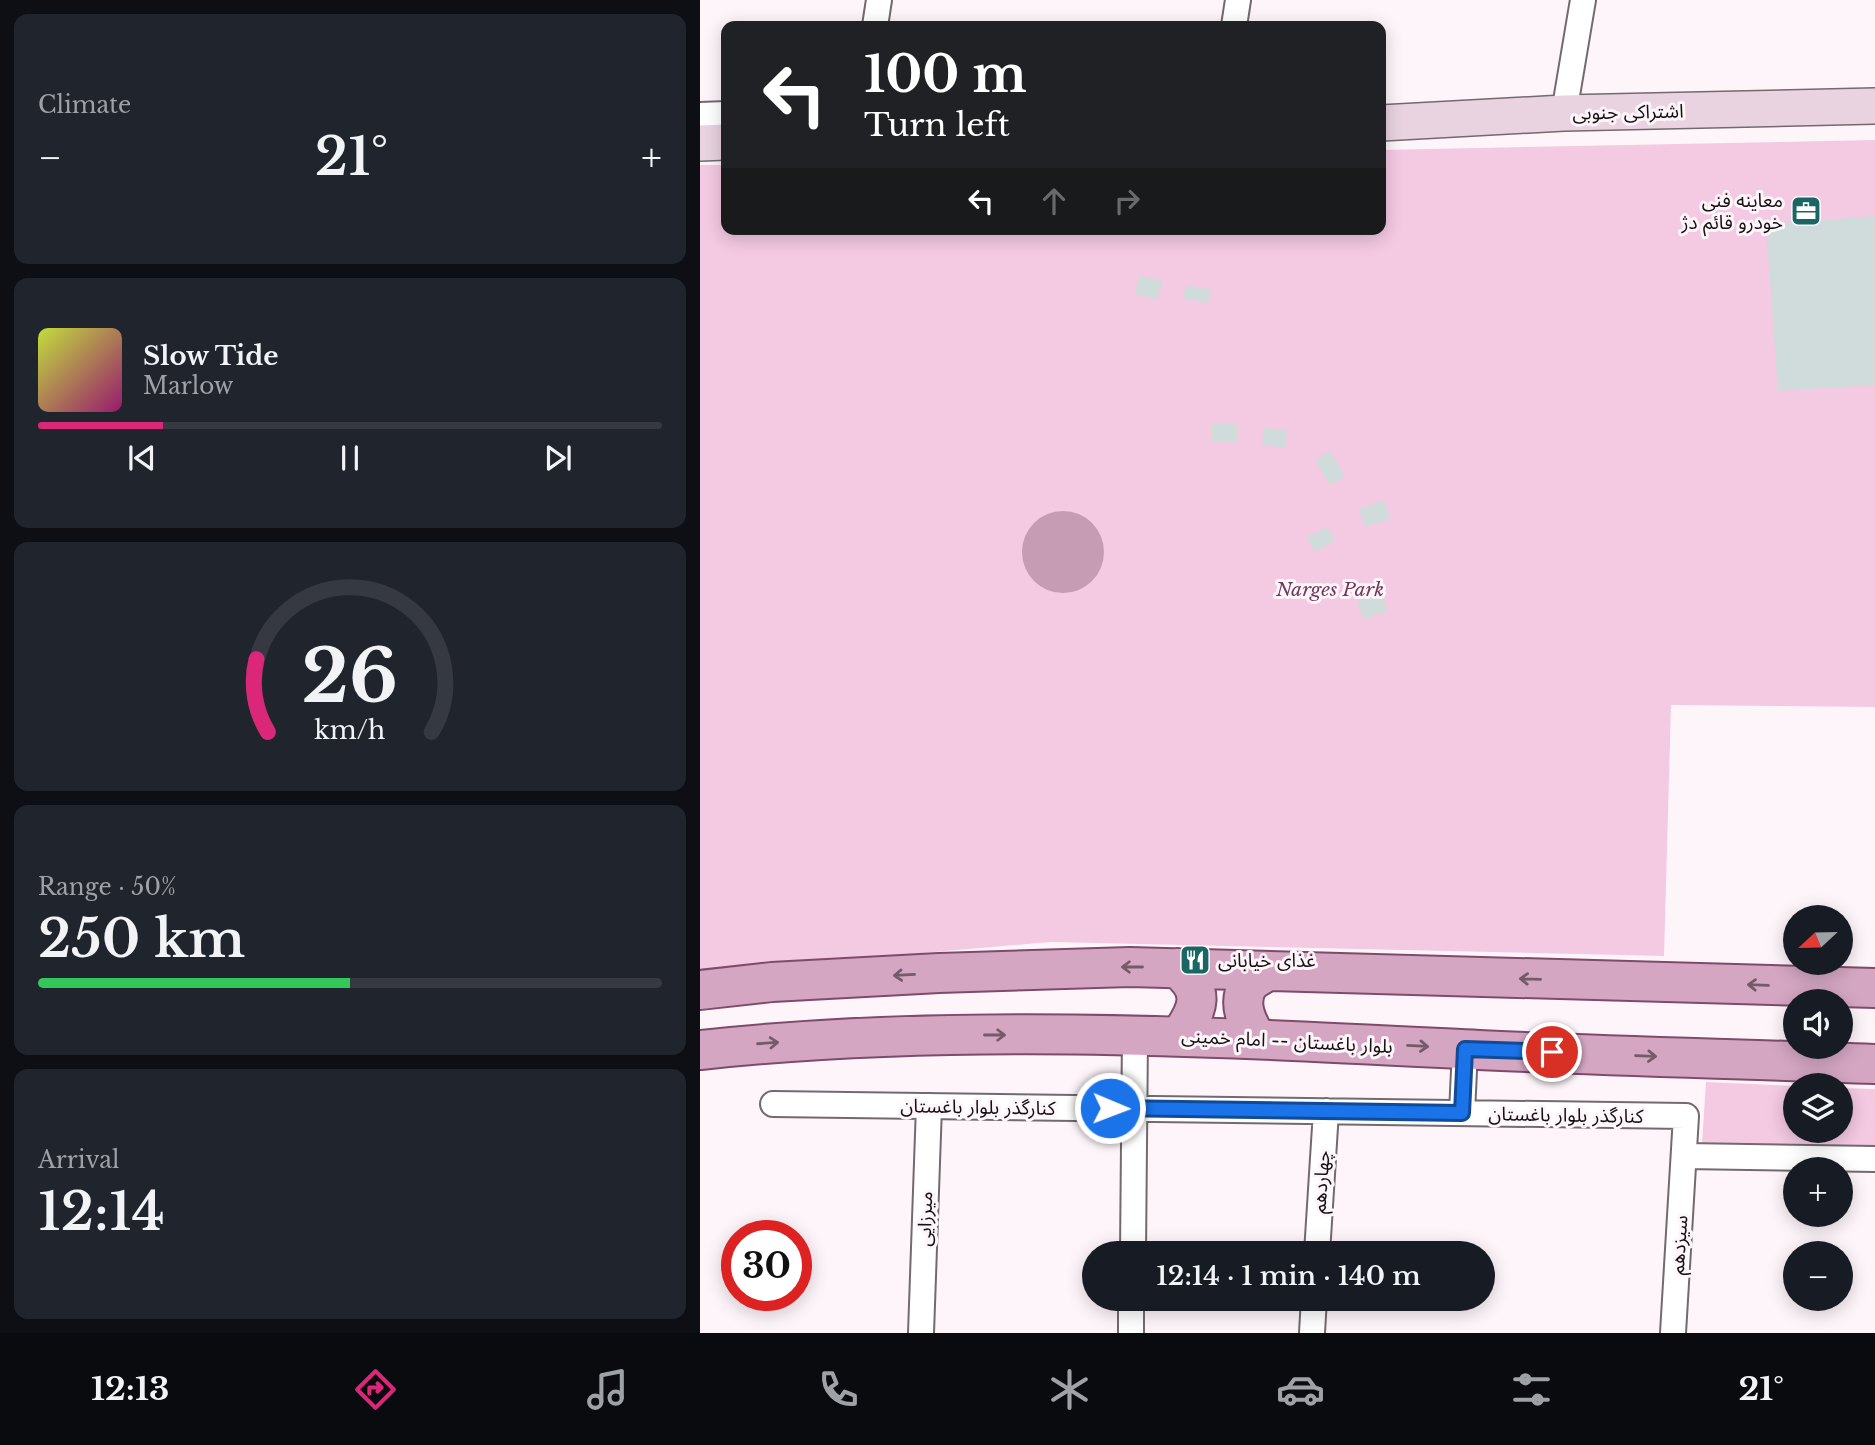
<!DOCTYPE html>
<meta charset="utf-8">
<style>
body{margin:0;font-family:"Libre Baskerville","Noto Sans Arabic",serif;background:#20242c;color:#f1f3f6;height:100vh;display:flex;flex-direction:column;font-size:26px;white-space:nowrap}
*{box-sizing:border-box;margin:0}
p{font-size:23px;color:#9ea1a6}
.icon{flex:none;width:38px;height:38px;fill:none;stroke:currentColor;stroke-width:2;stroke-linecap:round;stroke-linejoin:round}
.map{position:relative;flex:1;overflow:hidden}
.panel{display:flex;flex-direction:column;gap:14px;padding:14px;background:#0d0f14;width:700px}
.panel>*{flex:none}
.banner{position:absolute;left:21px;top:21px;width:665px;height:214px;border-radius:14px;box-shadow:0 4px 18px #0003;background:#202124;color:#fff;overflow:hidden}
.needle{width:46px;rotate:248deg}
.tools{position:absolute;left:1083px;top:905px;display:grid;gap:14px}
.tools a{display:grid;place-items:center;width:70px;height:70px;border-radius:50%;background:#171b24;box-shadow:0 4px 18px #0003;font-size:35px}
.speed{position:absolute;left:21px;top:1220px;display:flex;gap:14px;font-size:35px;font-weight:700;text-align:center}
.speed>*{display:grid;place-content:center;width:91px;height:91px;border-radius:50%;background:#171b24;box-shadow:0 4px 18px #0003;line-height:1}
.speed .limit{border:10px solid #d22;background:#fff;color:#111}
.pin{position:absolute;display:grid;place-items:center;width:60px;height:60px;color:#fff;margin:-30px;border:4px solid #fff;border-radius:50%;box-shadow:0 2px 7px #0007}
.me{position:absolute;width:77px;margin:-38px;rotate:91deg;stroke-linejoin:round;filter:drop-shadow(0 0 5px #0008)}
.turn{display:flex;align-items:center;gap:24px;height:147px;padding:0 28px;font-size:32px}
.turn .icon{width:91px;height:91px;stroke-width:2.5}
.turn b{display:block;font-size:49px;line-height:60px}
.lanes{display:flex;align-items:center;height:66px;padding:0 28px;background:#0003;justify-content:center;gap:35px;direction:ltr}
.lanes .off{opacity:.35}
.big{font-size:52px;font-weight:600;line-height:1.1}
.panel .card{flex:1;display:flex;flex-direction:column;justify-content:center;gap:10px;min-width:0;padding:0 24px;border-radius:14px;background:#20242c}
.panel .dial{align-items:center;gap:0}
.dial svg{height:182px;overflow:visible;fill:none;stroke:#363941;stroke-width:7;stroke-linecap:round;text-anchor:middle}
.dial text{fill:#f1f3f6;stroke:none}
.song{display:flex;align-items:center;gap:21px}
.cover{width:84px;height:84px;border-radius:10px;background:linear-gradient(135deg,hsl(70 70% 55%),hsl(320 70% 35%))}
.played{height:7px;border-radius:4px;background:linear-gradient(90deg,#db2777 20%,#363941 20%)}
.keys{display:flex;justify-content:space-around;direction:ltr}
.heat{display:flex;justify-content:space-between;align-items:center;font-size:38px;direction:ltr}
.charge{height:10px;border-radius:5px;background:linear-gradient(90deg,#34c759 50%,#363941 0)}
.trip{position:absolute;left:382px;top:1241px;width:413px;height:70px;border-radius:35px;background:#171b24;box-shadow:0 4px 18px #0003;font-weight:600;line-height:70px;text-align:center}
.tabs{display:flex;height:112px;justify-content:space-around;align-items:center;background:#090b0e;color:#9ea1a6}
.tabs .icon{width:49px;height:49px}
.tabs .current{color:#db2777}
.tabs b{font-size:32px;color:#f1f3f6}
main{display:flex;flex:1;min-height:0}
.map>svg:first-child{display:block}
.green{fill:#f4c9e2}
.water{fill:#c69cb4}
.building{fill:#d0dbdb}
.lines{fill:none;stroke-linecap:round;stroke-linejoin:round}
.street-casing{stroke:#726a6f;stroke-width:28}
.secondary-casing{stroke:#726a6f;stroke-width:38}
.primary-casing{stroke:#7e4b6a;stroke-width:42}
.street{stroke:#fff;stroke-width:24}
.secondary{stroke:#e9d3e1;stroke-width:35}
.primary{stroke:#d4a6c2;stroke-width:38}
.oneway{stroke:#745b6a}
.route-casing{stroke:#114b97;stroke-width:18}
.route{stroke:#1a73e8;stroke-width:12}
.labels{text-anchor:middle;dominant-baseline:central;stroke-width:6;stroke-linejoin:round;paint-order:stroke}
.street-label{font-size:19px;fill:#131012;stroke:#fef5fa}
.poi-label{font-size:19px;fill:#131012;stroke:#fef5fa;text-anchor:end}
.park-label{font-size:19px;font-style:italic;fill:#70395c;stroke:#fef5fa}
</style>
<main>
<section class="panel">
<div class="card"><p>Climate</p>
<div class="heat"><a>−</a><b class="big">21°</b><a>+</a></div>
</div>
<div class="card">
<div class="song"><i class="cover"></i><div><b>Slow Tide</b><p>Marlow</p></div></div>
<div class="played"></div>
<div class="keys"><svg class="icon" aria-label="previous" viewBox="0 0 24 24"><path d="M18 5L8 12l10 7zM5 5v14"/></svg><svg class="icon" aria-label="pause" viewBox="0 0 24 24"><path d="M8 5v14M16 5v14"/></svg><svg class="icon" aria-label="next" viewBox="0 0 24 24"><path d="M6 5l10 7-10 7zM19 5v14"/></svg></div>
</div>
<div class="card dial"><svg viewBox="0 0 100 80">
<path d="M14 69A42 42 0 1 1 86 69"/>
<path d="M14 69A42 42 0 0 1 9 37" stroke="#db2777"/>
<text x="50" y="56" font-size="32" font-weight="700">26</text>
<text x="50" y="72" font-size="11">km/h</text>
</svg></div>
<div class="card"><p>Range · 50%</p><b class="big">250 km</b><div class="charge"></div></div>
<div class="card"><p>Arrival</p><b class="big">12:14</b></div>
</section>
<div class="map">
<svg width="1175" height="1333" viewBox="0 0 1175 1333">
<rect width="100%" height="100%" fill="#fef5fa"/>
<path class="green" d="M1175 140V707L971 705 964 956 351 942 0 972V165H26V229H681V150Z
M1006 1082 1095 1086 1096 1130H1141V1088L1175 1089V1147L1002 1144Z"/>
<path class="water" d="M322 552a41 41 0 1 1 82 0a41 41 0 1 1-82 0Z"/>
<path class="building" d="M1175 216V385L1078 391 1066 224Z
M439 275 462 281 457 299 435 294Z
M486 285 511 290 508 303 483 298Z
M511 423H537V441H511Z
M564 428 587 430 586 448 562 445Z
M630 451 645 476 630 485 615 460Z
M684 500 690 519 665 527 659 509Z
M627 527 635 541 615 552 607 537Z
M682 593 688 611 663 619 657 601Z"/>
<g class="lines">
<g class="street-casing">
<path id="street" d="M175 26 179 0
M534 26 538 0
M864 113 883 0
M0 115 26 114
M73 1104 986 1116 973 1333
M762 1113 765 1049
M985 1156 1175 1159
M433 1253 435 1034
M617 1253 626 1111
M221 1333 229 1106
M431 1333V1298
M612 1333 614 1298"/>
</g>
<g class="secondary-casing">
<path id="secondary" d="M681 123 864 113 1175 106
M0 143 26 142"/>
</g>
<g class="primary-casing">
<path id="primary" d="M477 968C506 991 499 1008 480 1036
M0 990 72 982 239 973 430 967 1175 988
M557 1039C547 1023 537 1004 548 985 551 980 560 976 566 972
M0 1050C259 1022 520 1037 779 1050 911 1056 1043 1059 1175 1064"/>
</g>
<use href="#street" class="street"/>
<use href="#secondary" class="secondary"/>
<use href="#primary" class="primary"/>
</g>
<defs><path id="oneway-shaft" d="M-6 0H5M1.5-3L5.5 0L1.5 3" fill="none" stroke-width="1.6" stroke-linecap="round" stroke-linejoin="round" transform="scale(1.75)"/></defs>
<g class="oneway">
<use href="#oneway-shaft" transform="translate(432 967) rotate(180)"/>
<use href="#oneway-shaft" transform="translate(204 975) rotate(177)"/>
<use href="#oneway-shaft" transform="translate(830 979) rotate(-178)"/>
<use href="#oneway-shaft" transform="translate(1058 985) rotate(-178)"/>
<use href="#oneway-shaft" transform="translate(295 1035)"/>
<use href="#oneway-shaft" transform="translate(68 1043) rotate(-4)"/>
<use href="#oneway-shaft" transform="translate(718 1046) rotate(3)"/>
<use href="#oneway-shaft" transform="translate(946 1056) rotate(2)"/>
</g>
<g class="lines">
<g class="route-casing">
<path id="route" d="M410 1108 762 1113 765 1049 852 1052"/>
</g>
<use href="#route" class="route"/>
</g>
<defs>
<g id="office-square" transform="scale(1.575)"><rect x="-9" y="-9" width="18" height="18" rx="4" fill="#196665" stroke="#fef5fa"/><path d="M-6-3h4V-5.5h4V-3h4V5H-6ZM-1-4.5V-3h2v-1.5ZM-6 0V1H6V0Z" fill="#fff"/></g>
<g id="restaurant-square" transform="scale(1.575)"><rect x="-9" y="-9" width="18" height="18" rx="4" fill="#196665" stroke="#fef5fa"/><path d="M-5-6h1v4h1v-4h1v4h1v-4h1v5L-1.5 .5V6h-2V.5L-5-1ZM5-6V6H3V1.5H1.5Q1.5-4 5-6Z" fill="#fff"/></g>
</defs>
<g fill-rule="evenodd">
<use href="#office-square" x="1106" y="211"/>
<use href="#restaurant-square" x="495" y="960"/>
</g>
<g class="labels">
<g class="street-label">
<text transform="translate(928 112) rotate(-1)">اشتراکی جنوبی</text>
<text transform="translate(587 1041) rotate(3)">بلوار باغستان -- امام خمینی</text>
<text transform="translate(278 1107) rotate(1)">کنارگذر بلوار باغستان</text>
<text transform="translate(866 1115) rotate(1)">کنارگذر بلوار باغستان</text>
<text transform="translate(621 1182) rotate(-86)">چهاردهم</text>
<text transform="translate(225 1219) rotate(-88)">میرزایی</text>
<text transform="translate(979 1245) rotate(-86)">سیزدهم</text>
</g>
<g class="poi-label">
<text x="1083" y="200">معاینه فنی<tspan x="1083" dy="22">خودرو قائم دژ</tspan></text>
<text x="518" y="960" text-anchor="start">غذای خیابانی</text>
</g>
<g class="park-label">
<text x="630" y="589">Narges Park</text>
</g>
</g>
</svg>
<div class="tools">
<a><svg class="needle" viewBox="-14 -14 28 28"><path d="M0-13l5 13h-10z" fill="#e53935"/><path d="M0 13l5-13h-10z" fill="#9ea1a6"/></svg></a>
<a><svg class="icon" aria-label="sound" viewBox="0 0 24 24"><path d="M4 9h4l5-4v14l-5-4H4zM17 9q2 3 0 6"/></svg></a>
<a><svg class="icon" aria-label="layers" viewBox="0 0 24 24"><path d="M12 4l9 5-9 5-9-5zM3 14l9 5 9-5"/></svg></a>
<a>+</a>
<a>−</a>
</div>
<div class="speed"><div class="limit">30</div></div>
<div class="pin" style="left:852px;top:1052px;background:#d93025"><svg class="icon" aria-label="arrive" viewBox="0 0 24 24"><path d="M6 21V4h12l-3 4 3 4H6"/></svg></div>
<svg class="me" style="left:410px;top:1108px" viewBox="-20 -20 40 40"><circle r="17" fill="#1a73e8" stroke="#fff" stroke-width="3"/><path d="M0-11L8 9 0 5-8 9z" fill="#fff"/></svg>
<div class="trip">12:14 · 1 min · 140 m</div>
<div class="banner">
<div class="turn"><svg class="icon" aria-label="left" viewBox="0 0 24 24"><path d="M17 20v-9H6M10 6l-5 5 5 5"/></svg><div><b>100 m</b>Turn left</div></div>
<div class="lanes"><svg class="icon" aria-label="left" viewBox="0 0 24 24"><path d="M17 20v-9H6M10 6l-5 5 5 5"/></svg><svg class="icon off" aria-label="ahead" viewBox="0 0 24 24"><path d="M12 20V5M6 11l6-6 6 6"/></svg><svg class="icon off" aria-label="right" viewBox="0 0 24 24"><path d="M7 20v-9h11M14 6l5 5-5 5"/></svg></div>
</div>
</div>
</main>
<nav class="tabs">
<b>12:13</b>
<svg class="icon current" aria-label="directions" viewBox="0 0 24 24"><path d="M12 3l9 9-9 9-9-9zM9 14v-3h6M13 9l2 2-2 2"/></svg>
<svg class="icon" aria-label="music" viewBox="0 0 24 24"><path d="M9 18V5l10-2v13"/><circle cx="6" cy="18" r="3"/><circle cx="16" cy="16" r="3"/></svg>
<svg class="icon" aria-label="phone" viewBox="0 0 24 24"><path d="M5 4h4l2 5-3 2q2 4 5 5l2-3 5 2v4C11 20 4 13 5 4z"/></svg>
<svg class="icon" aria-label="climate" viewBox="0 0 24 24"><path d="M12 3v18M4 7l16 10M4 17L20 7"/></svg>
<svg class="icon" aria-label="car" viewBox="0 0 24 24"><path d="M5 17H2v-5l4-1 3-4h7l3 4 3 1v5h-3M9 17h6M6 11h13"/><circle cx="7" cy="17" r="2"/><circle cx="17" cy="17" r="2"/></svg>
<svg class="icon" aria-label="filters" viewBox="0 0 24 24"><path d="M4 7h16M4 17h16"/><circle cx="9" cy="7" r="2"/><circle cx="15" cy="17" r="2"/></svg>
<b>21°</b>
</nav>
